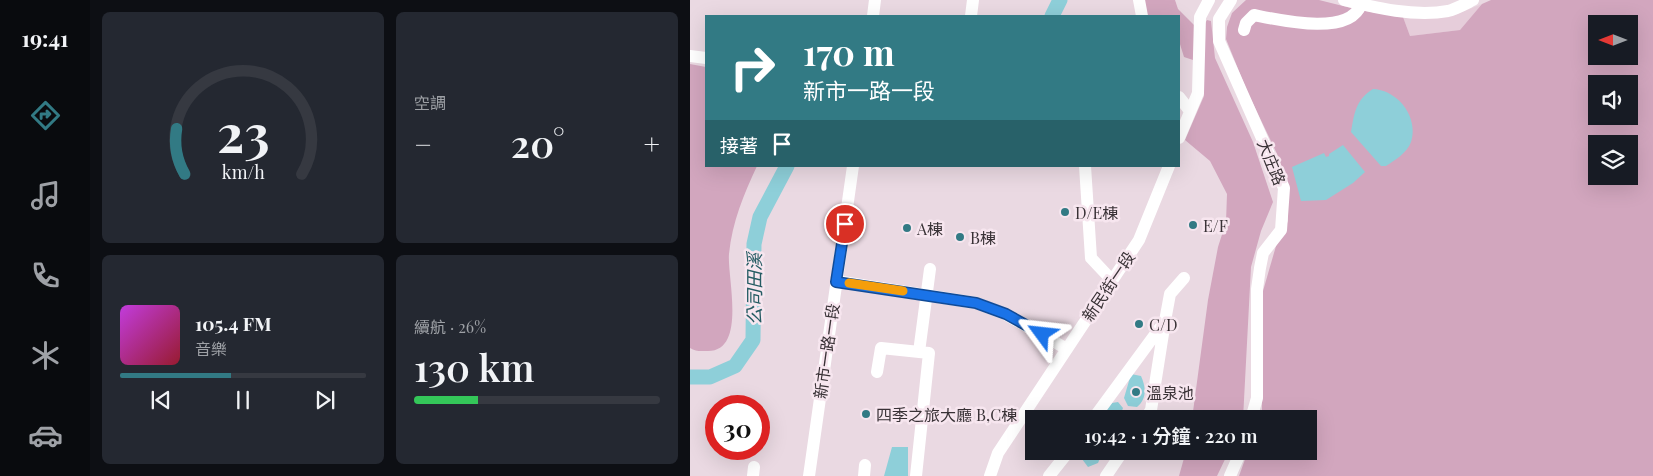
<!DOCTYPE html>
<html lang="zh-TW">
<meta charset="utf-8">
<style>
body{margin:0;font-family:"Playfair Display","Noto Sans TC",serif;background:#242831;color:#f1f3f6;height:100vh;display:flex;flex-direction:column;font-size:19px;white-space:nowrap}
*{box-sizing:border-box;margin:0}
p{font-size:16px;color:#9ea1a6}
.icon{flex:none;width:28px;height:28px;fill:none;stroke:currentColor;stroke-width:2;stroke-linecap:round;stroke-linejoin:round}
.map{position:relative;flex:1;overflow:hidden}
.details{display:flex;flex-direction:column;gap:12px;padding:12px;background:#0d0f14;width:600px}
.details>*{flex:none}
.guide{position:absolute;left:15px;top:15px;width:475px;height:152px;border-radius:0px;box-shadow:0 5px 20px #0002;background:#327a84;color:#fff;overflow:hidden}
.needle{width:32px;rotate:270deg}
.controls{position:absolute;left:898px;top:15px;display:grid;gap:10px}
.controls a{display:grid;place-items:center;width:50px;height:50px;border-radius:0px;background:#171b24;box-shadow:0 5px 20px #0002;font-size:25px}
.speed{position:absolute;left:15px;top:395px;display:flex;gap:10px;font-size:25px;font-weight:700;text-align:center}
.speed>*{display:grid;place-content:center;width:65px;height:65px;border-radius:50%;background:#171b24;box-shadow:0 5px 20px #0002;line-height:1}
.speed .limit{border:8px solid #d22;background:#fff;color:#111}
.pin{position:absolute;display:grid;place-items:center;width:42px;height:42px;color:#fff;margin:-21px;border:2px solid #fff;border-radius:50%;box-shadow:0 1px 5px #0007}
.me{position:absolute;width:55px;margin:-28px;rotate:300deg;stroke-linejoin:round;filter:drop-shadow(0 0 4px #0008)}
.turn{display:flex;align-items:center;gap:18px;height:105px;padding:0 15px;font-size:22px}
.turn .icon{width:65px;height:65px;stroke-width:2.5}
.turn b{display:block;font-size:35px;line-height:42px}
.then{display:flex;align-items:center;height:48px;padding:0 15px;background:#0003;gap:10px;font-size:19px}
.big{font-size:38px;font-weight:600;line-height:1.1}
.details .card{flex:1;display:flex;flex-direction:column;justify-content:center;gap:8px;min-width:0;padding:0 18px;border-radius:8px;background:#242831}
.details .dial{align-items:center;gap:0}
.dial svg{height:130px;overflow:visible;fill:none;stroke:#363941;stroke-width:7;stroke-linecap:round;text-anchor:middle}
.dial text{fill:#f1f3f6;stroke:none}
.song{display:flex;align-items:center;gap:15px}
.cover{width:60px;height:60px;border-radius:8px;background:linear-gradient(135deg,hsl(290 70% 55%),hsl(350 70% 35%))}
.played{height:5px;border-radius:2px;background:linear-gradient(90deg,#327a84 45%,#363941 45%)}
.keys{display:flex;justify-content:space-around;direction:ltr}
.heat{display:flex;justify-content:space-between;align-items:center;font-size:28px;direction:ltr}
.charge{height:8px;border-radius:4px;background:linear-gradient(90deg,#34c759 26%,#363941 0)}
.details .tiles{flex:1;display:grid;gap:12px;grid-template-columns:repeat(2,1fr)}
.trip{position:absolute;left:335px;top:410px;width:292px;height:50px;border-radius:0px;background:#171b24;box-shadow:0 5px 20px #0002;font-weight:600;line-height:50px;text-align:center}
main{display:flex;flex:1;min-height:0}
.tabs{display:flex;flex-direction:column;width:90px;justify-content:space-around;align-items:center;background:#090b0e;color:#9ea1a6}
.tabs .icon{width:35px;height:35px}
.tabs .active{color:#327a84}
.tabs b{font-size:22px;color:#f1f3f6}
.map>svg:first-child{display:block}
.built{fill:#e6cdda}
.green{fill:#d2a6be;fill-rule:evenodd}
.water{fill:#8ecfd9}
.lines{fill:none;stroke-linecap:round;stroke-linejoin:round}
.river{stroke:#8ecfd9;stroke-width:15}
.minor{stroke:#fff;stroke-width:12}
.route-casing{stroke:#114b97;stroke-width:12}
.route{stroke:#1a73e8;stroke-width:9}
.slow{stroke:#f59e0b;stroke-width:9}
.poi-dot{fill:#327a84;stroke:#f7e6ef;stroke-width:2}
.labels{text-anchor:middle;dominant-baseline:central;stroke-width:5;stroke-linejoin:round;paint-order:stroke}
.street-label{font-size:16px;fill:#393236;stroke:#f7e6ef}
.poi-label{font-size:16px;fill:#393236;stroke:#f7e6ef;text-anchor:start}
.water-label{font-size:18px;font-style:italic;fill:#255c63;stroke:#f7e6ef}
</style>
<main>
<nav class="tabs">
<b>19:41</b>
<svg class="icon active" aria-label="directions" viewBox="0 0 24 24"><path d="M12 3l9 9-9 9-9-9zM9 14v-3h6M13 9l2 2-2 2"/></svg>
<svg class="icon" aria-label="music" viewBox="0 0 24 24"><path d="M9 18V5l10-2v13"/><circle cx="6" cy="18" r="3"/><circle cx="16" cy="16" r="3"/></svg>
<svg class="icon" aria-label="phone" viewBox="0 0 24 24"><path d="M5 4h4l2 5-3 2q2 4 5 5l2-3 5 2v4C11 20 4 13 5 4z"/></svg>
<svg class="icon" aria-label="climate" viewBox="0 0 24 24"><path d="M12 3v18M4 7l16 10M4 17L20 7"/></svg>
<svg class="icon" aria-label="car" viewBox="0 0 24 24"><path d="M5 17H2v-5l4-1 3-4h7l3 4 3 1v5h-3M9 17h6M6 11h13"/><circle cx="7" cy="17" r="2"/><circle cx="17" cy="17" r="2"/></svg>
</nav>
<section class="details">
<div class="tiles">
<div class="card dial"><svg viewBox="0 0 100 80">
<path d="M14 69A42 42 0 1 1 86 69"/>
<path d="M14 69A42 42 0 0 1 9 41" stroke="#327a84"/>
<text x="50" y="56" font-size="32" font-weight="700">23</text>
<text x="50" y="72" font-size="11">km/h</text>
</svg></div>
<div class="card"><p>空調</p>
<div class="heat"><a>−</a><b class="big">20°</b><a>+</a></div>
</div>
<div class="card">
<div class="song"><i class="cover"></i><div><b>105.4 FM</b><p>音樂</p></div></div>
<div class="played"></div>
<div class="keys"><svg class="icon" aria-label="previous" viewBox="0 0 24 24"><path d="M18 5L8 12l10 7zM5 5v14"/></svg><svg class="icon" aria-label="pause" viewBox="0 0 24 24"><path d="M8 5v14M16 5v14"/></svg><svg class="icon" aria-label="next" viewBox="0 0 24 24"><path d="M6 5l10 7-10 7zM19 5v14"/></svg></div>
</div>
<div class="card"><p>續航 · 26%</p><b class="big">130 km</b><div class="charge"></div></div>
</div>
</section>
<div class="map">
<svg width="963" height="476" viewBox="0 0 963 476">
<rect width="100%" height="100%" fill="#ead9e2"/>
<path class="built" d="M792 4 770 30 720 36 713 17 762 16Z"/>
<path class="green" d="M454 0H485L488 9 506 27 503 60 494 57 489 41V16H457Z
M556 0H629L669 10 713 17 720 36 770 30 792 4 801 0H963V476H549L558 451H619V419H569L572 411 571 298 586 246 598 221V188L589 158 557 91 536 39 537 27 542 13ZM906 24H939V56H906ZM906 84H939V116H906ZM906 144H939V176H906Z
M517 20 521 21 525 58 563 142 583 202 571 231 561 267 553 419H502L518 300 528 247 536 222 537 194 520 161 495 140 514 96V25Z
M0 64 16 67V166H67C54 194 42 222 39 254 37 277 57 351 18 351 11 351 6 352 0 348Z
M496 451H539L527 476H489Z"/>
<path class="water" d="M683 89C707 90 729 116 721 142 717 153 705 160 696 166H691L661 132C664 114 666 99 683 89Z
M653 145 675 172 663 183 636 200 611 201 602 167 634 153 636 157 639 156V154Z
M441 374 451 376C456 387 457 399 447 407L438 406 434 398Z
M428 402 433 408 429 419H410L422 403Z
M202 447H218V476H194Z
M395 451H413L408 463 398 467 392 459Z"/>
<g class="lines">
<path class="river" d="M362 16 370 0
M0 377H20L45 366 63 340 64 244 70 217 97 166"/>
<path class="minor" d="M449 0 452 16
M541 0 529 19V41L594 188 591 230 573 253 570 268 567 289V398L561 419
M654 0C686 8 725 17 758 11 766 9 775 4 783 0
M183 16 185 0
M281 16 283 0
M554 30 556 23 564 15C589 20 660 37 671 4
M0 56 16 58
M489 97 500 111
M489 138 508 93 510 17 519 0
M395 166 401 258 417 275
M146 281 286 303 315 314 377 349
M475 321 480 294 494 278
M229 352 240 269
M187 372 191 348 239 353 226 476
M403 419 475 321 461 410 455 419
M63 476 64 467
M119 476 163 166
M174 476 175 465
M300 476 308 453 449 240 479 166
M359 476 379 451
M416 476 433 451
M540 476 551 451"/>
</g>
<g class="lines">
<g class="route-casing">
<path id="route" d="M155 224 146 282 286 303 316 314 352 334"/>
</g>
<use href="#route" class="route"/>
<path class="slow" d="M159 283 213 291"/>
</g>
<g class="poi-dot">
<circle cx="375" cy="212" r="5"/>
<circle cx="503" cy="225" r="5"/>
<circle cx="217" cy="228" r="5"/>
<circle cx="270" cy="237" r="5"/>
<circle cx="449" cy="324" r="5"/>
<circle cx="446" cy="392" r="5"/>
<circle cx="176" cy="414" r="5"/>
</g>
<g class="labels">
<g class="street-label">
<text transform="translate(582 162) rotate(68)">大庄路</text>
<text transform="translate(418 286) rotate(-56)">新民街一段</text>
<text transform="translate(136 351) rotate(-82)">新市一路一段</text>
</g>
<g class="poi-label">
<text x="385" y="212">D/E棟</text>
<text x="513" y="225">E/F</text>
<text x="227" y="228">A棟</text>
<text x="280" y="237">B棟</text>
<text x="459" y="324">C/D</text>
<text x="456" y="392">溫泉池</text>
<text x="186" y="414">四季之旅大廳 B,C棟</text>
</g>
<g class="water-label">
<text transform="translate(64 289) rotate(-90)">公司田溪</text>
</g>
</g>
</svg>
<div class="controls">
<a><svg class="needle" viewBox="-14 -14 28 28"><path d="M0-13l5 13h-10z" fill="#e53935"/><path d="M0 13l5-13h-10z" fill="#9ea1a6"/></svg></a>
<a><svg class="icon" aria-label="sound" viewBox="0 0 24 24"><path d="M4 9h4l5-4v14l-5-4H4zM17 9q2 3 0 6"/></svg></a>
<a><svg class="icon" aria-label="layers" viewBox="0 0 24 24"><path d="M12 4l9 5-9 5-9-5zM3 14l9 5 9-5"/></svg></a>
</div>
<div class="speed"><div class="limit">30</div></div>
<div class="pin" style="left:155px;top:224px;background:#d93025"><svg class="icon" aria-label="arrive" viewBox="0 0 24 24"><path d="M6 21V4h12l-3 4 3 4H6"/></svg></div>
<svg class="me" style="left:352px;top:334px" viewBox="-20 -20 40 40"><path d="M0-17L14 15 0 8-14 15z" fill="#1a73e8" stroke="#fff" stroke-width="4"/></svg>
<div class="trip">19:42 · 1 分鐘 · 220 m</div>
<div class="guide">
<div class="turn"><svg class="icon" aria-label="right" viewBox="0 0 24 24"><path d="M7 20v-9h11M14 6l5 5-5 5"/></svg><div><b>170 m</b>新市一路一段</div></div>
<div class="then">接著<svg class="icon" aria-label="arrive" viewBox="0 0 24 24"><path d="M6 21V4h12l-3 4 3 4H6"/></svg></div>
</div>
</div>
</main>
